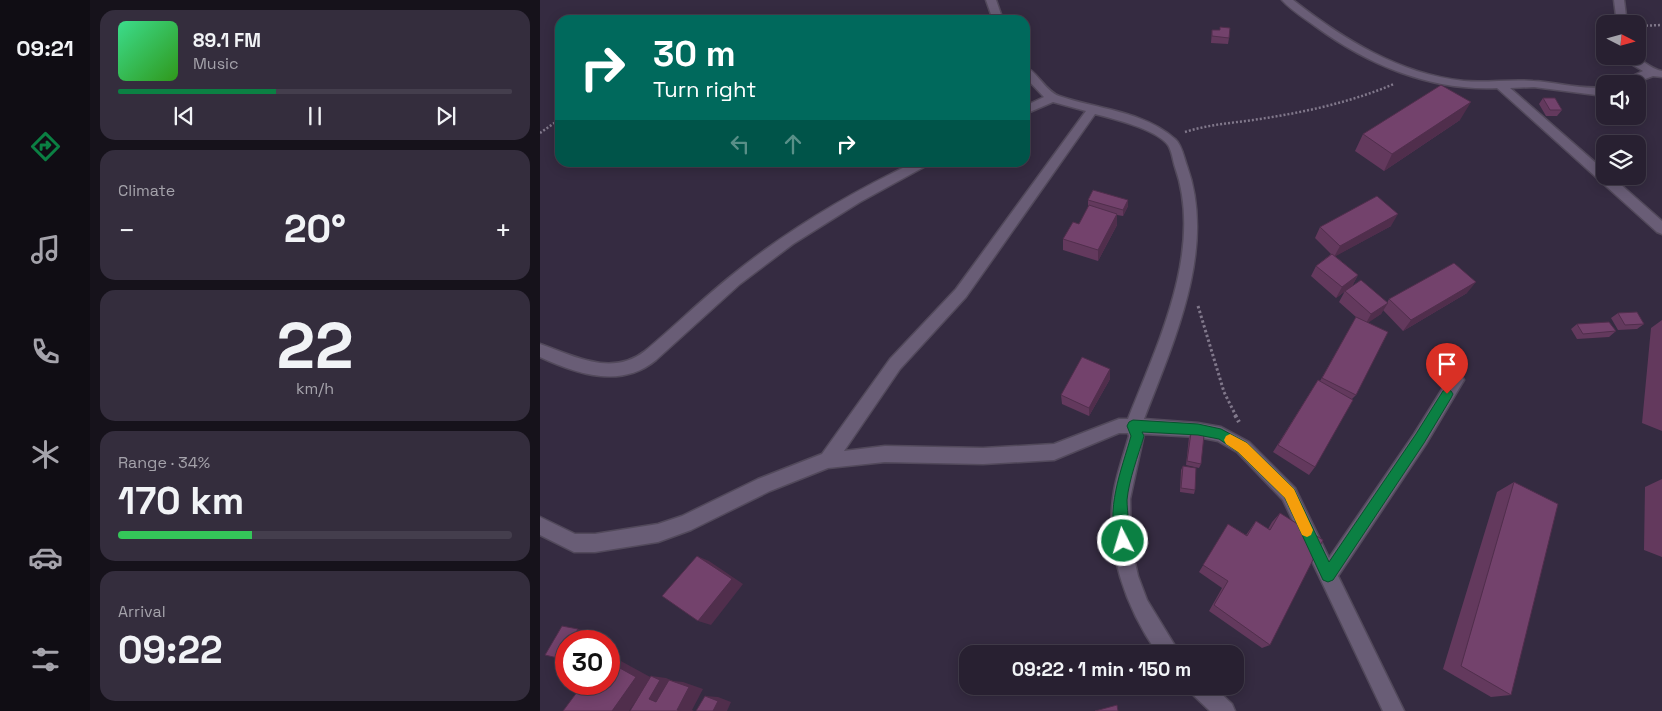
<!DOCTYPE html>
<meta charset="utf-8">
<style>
body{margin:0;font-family:"Space Grotesk",sans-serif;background:#342d3d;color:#f1f3f6;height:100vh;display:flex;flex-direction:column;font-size:19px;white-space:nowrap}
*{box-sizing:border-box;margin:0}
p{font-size:16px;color:#a5a3ab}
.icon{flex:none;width:28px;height:28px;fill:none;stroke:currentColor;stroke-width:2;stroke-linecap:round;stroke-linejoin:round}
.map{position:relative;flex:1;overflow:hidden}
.drawer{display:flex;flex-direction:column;gap:10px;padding:10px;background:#16121b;width:450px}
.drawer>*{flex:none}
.top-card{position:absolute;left:15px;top:15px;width:475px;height:152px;border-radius:15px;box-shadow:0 2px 12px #0003,0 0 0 1px #443e4d;background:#00695c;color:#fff;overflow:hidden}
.needle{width:32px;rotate:96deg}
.controls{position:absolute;left:1056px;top:15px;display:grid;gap:10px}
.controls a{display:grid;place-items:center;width:50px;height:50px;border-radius:10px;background:#282031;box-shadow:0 2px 12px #0003,0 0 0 1px #443e4d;font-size:25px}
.speed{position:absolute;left:15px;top:630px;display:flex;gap:10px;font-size:25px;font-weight:700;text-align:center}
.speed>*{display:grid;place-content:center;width:65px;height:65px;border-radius:50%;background:#282031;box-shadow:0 2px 12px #0003,0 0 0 1px #443e4d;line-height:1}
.speed .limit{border:8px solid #d22;background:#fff;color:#111}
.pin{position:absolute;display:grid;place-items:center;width:42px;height:42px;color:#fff;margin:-51px -21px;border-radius:50% 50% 50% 0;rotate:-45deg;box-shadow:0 0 5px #0007}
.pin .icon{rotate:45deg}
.me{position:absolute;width:55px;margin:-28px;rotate:355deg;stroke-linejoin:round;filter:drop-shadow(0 0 4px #0008)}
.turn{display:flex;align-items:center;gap:18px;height:105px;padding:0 15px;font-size:22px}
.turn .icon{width:65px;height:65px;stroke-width:2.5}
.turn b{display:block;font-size:35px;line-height:42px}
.lanes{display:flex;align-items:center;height:48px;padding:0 15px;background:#0003;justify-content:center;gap:25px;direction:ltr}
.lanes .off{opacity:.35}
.big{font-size:38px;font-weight:600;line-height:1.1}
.drawer .tile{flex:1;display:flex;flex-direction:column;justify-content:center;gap:8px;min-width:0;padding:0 18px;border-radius:15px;background:#342d3d}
.drawer .dial{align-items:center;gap:0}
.dial b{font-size:65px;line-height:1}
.song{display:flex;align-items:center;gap:15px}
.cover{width:60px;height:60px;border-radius:8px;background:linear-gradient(135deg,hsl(150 70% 55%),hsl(110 70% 35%))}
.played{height:5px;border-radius:2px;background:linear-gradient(90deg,#0b8043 40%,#443e4d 40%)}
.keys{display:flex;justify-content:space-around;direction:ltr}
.heat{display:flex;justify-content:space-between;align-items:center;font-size:28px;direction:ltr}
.charge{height:8px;border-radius:4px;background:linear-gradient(90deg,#34c759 34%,#443e4d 0)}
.trip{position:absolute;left:419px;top:645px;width:285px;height:50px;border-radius:15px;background:#282031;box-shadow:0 2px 12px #0003,0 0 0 1px #443e4d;font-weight:600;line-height:50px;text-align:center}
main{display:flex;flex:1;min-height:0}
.menu{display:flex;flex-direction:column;width:90px;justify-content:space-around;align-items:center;background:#100d14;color:#a5a3ab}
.menu .icon{width:35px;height:35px}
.menu .current{color:#0b8043}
.menu b{font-size:22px;color:#f1f3f6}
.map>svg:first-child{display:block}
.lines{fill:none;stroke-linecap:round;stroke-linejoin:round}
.minor-casing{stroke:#52495b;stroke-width:3}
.path-far2{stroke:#81788b;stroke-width:2.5;stroke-dasharray:2 2;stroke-linecap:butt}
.path-far1{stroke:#81788b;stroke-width:3;stroke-dasharray:2.5 2.5;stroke-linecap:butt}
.path{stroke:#81788b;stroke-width:4;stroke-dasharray:3 3;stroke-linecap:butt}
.minor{fill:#695d76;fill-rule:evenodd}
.wall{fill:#63395d}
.shaded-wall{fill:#502e4c}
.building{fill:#73426c;stroke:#502e4c}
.route{fill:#0b8043;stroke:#07532c}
.slow{fill:#f59e0b}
</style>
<main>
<nav class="menu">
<b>09:21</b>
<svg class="icon current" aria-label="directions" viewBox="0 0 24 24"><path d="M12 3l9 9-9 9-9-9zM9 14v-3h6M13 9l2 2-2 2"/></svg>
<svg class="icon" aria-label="music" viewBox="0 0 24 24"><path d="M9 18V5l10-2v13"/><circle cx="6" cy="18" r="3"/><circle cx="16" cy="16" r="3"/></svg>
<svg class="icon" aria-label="phone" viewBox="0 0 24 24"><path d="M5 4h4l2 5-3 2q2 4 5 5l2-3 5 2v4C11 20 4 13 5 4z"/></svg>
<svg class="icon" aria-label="climate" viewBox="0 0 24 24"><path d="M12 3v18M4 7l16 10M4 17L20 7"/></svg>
<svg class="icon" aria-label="car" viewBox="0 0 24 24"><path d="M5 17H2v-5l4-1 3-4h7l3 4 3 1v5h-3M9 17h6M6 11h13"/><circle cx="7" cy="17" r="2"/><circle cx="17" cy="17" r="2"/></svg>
<svg class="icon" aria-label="filters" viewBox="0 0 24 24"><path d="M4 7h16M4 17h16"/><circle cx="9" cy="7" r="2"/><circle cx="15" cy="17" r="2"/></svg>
</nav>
<section class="drawer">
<div class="tile">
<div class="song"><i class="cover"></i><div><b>89.1 FM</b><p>Music</p></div></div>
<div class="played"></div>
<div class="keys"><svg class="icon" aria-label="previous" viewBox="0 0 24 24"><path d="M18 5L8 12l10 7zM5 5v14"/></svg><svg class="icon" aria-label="pause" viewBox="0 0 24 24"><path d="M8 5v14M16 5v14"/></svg><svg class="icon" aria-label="next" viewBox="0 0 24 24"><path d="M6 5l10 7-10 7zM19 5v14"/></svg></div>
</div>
<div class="tile"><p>Climate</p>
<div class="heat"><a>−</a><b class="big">20°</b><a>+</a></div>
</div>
<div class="tile dial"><b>22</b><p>km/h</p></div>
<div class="tile"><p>Range · 34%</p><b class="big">170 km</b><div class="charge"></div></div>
<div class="tile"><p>Arrival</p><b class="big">09:22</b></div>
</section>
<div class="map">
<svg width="1122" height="711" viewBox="0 0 1122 711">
<rect width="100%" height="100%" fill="#352b41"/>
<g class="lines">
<g class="minor-casing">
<path id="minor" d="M446 0H456L463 20H453Z
M742 0H753C803 39 859 74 924 81 947 83 970 79 993 81 1017 82 1040 90 1065 87V95H1056L994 87 970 88 1065 171V176H1071L1122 221V234L1117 232 957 88C891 91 828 65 775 26 764 18 751 10 742 0Z
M1074 0H1084L1087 24H1077Z
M1085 56C1103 56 1105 67 1122 71V77L1113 76 1092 84H1076L1103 71 1093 65Z
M485 67C496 70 505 91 519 96 556 109 604 111 635 139 642 145 644 158 647 166 677 249 633 343 604 419L658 423 681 427 709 442 755 488 789 558 874 434 911 375 916 373 921 375 924 380 921 385 886 444 798 576 864 711H843L743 500 697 452 678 441 658 437 604 434 590 499 591 545 598 576 607 600 640 654H618C586 608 564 549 574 491 577 473 584 454 589 436L588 433H579L514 460 443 464 345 462 288 468 230 491 151 530 118 542 55 552H34L0 535V517L35 534H55L118 524 142 516 218 479 282 454 350 359 416 289 546 111 513 102 485 114V106L504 97 485 77ZM555 114C574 119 616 129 628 145 632 151 633 161 635 167 664 249 618 343 588 419H579L514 444 443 448 345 446 304 451 360 369 426 297Z
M375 162H393L320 202 253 244 200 284 116 360C81 389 37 374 0 357V344C34 356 72 377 105 351 134 327 161 300 191 276 247 230 310 193 375 162Z
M648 686H673L692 704 695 711H670L651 693Z"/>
</g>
<path class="path-far2" d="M431 20 439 17
M1098 26 1122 25
M645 132C667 125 690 123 713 120 761 113 809 103 854 84
M0 133 20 119"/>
<path class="path-far1" d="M658 306 684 392 696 416"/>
<path class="path" d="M695 415 699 422"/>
<use href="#minor" class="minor"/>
</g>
<path class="wall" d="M680 27 689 38 688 44 671 43 672 30H680Z
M1003 98 1022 110 1017 116H1006L999 104Z
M920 120 844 171 815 151 823 134Z
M548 200H588V206L583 216 577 215V225L558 261 523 250V239L539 224 549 206H548Z
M851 226 795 256 818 275 812 286 796 298 771 276 776 266 791 254 775 238 780 227Z
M805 291 847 303 849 299 927 293 863 331 843 310 841 314 828 322 816 395 812 399 775 467 769 475 733 452 778 380 780 381 816 317 799 302Z
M1078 313 1104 324 1097 329 1078 330 1071 318Z
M1122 320V431L1102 423 1111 328Z
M1037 324 1076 331 1069 337 1037 339 1031 329Z
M570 379 549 416 522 404 521 395Z
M651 433 661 464 659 468 646 465 649 437Z
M643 466 655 490 654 494 640 492 641 470Z
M1122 479V557L1104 550 1105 487Z
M974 482 971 695 951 697 903 669 957 492Z
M740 513 730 645 722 648 669 611 682 588 659 572 688 524 706 535 716 521 728 529 732 522Z"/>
<path class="shaded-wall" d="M931 102 920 120 844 171 852 154Z
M588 200V206L583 216V210Z
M577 214V225L558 261V250Z
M858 214 851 226 794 257 800 246Z
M818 275 812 286 796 298 802 287Z
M936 282 927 293 863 331 871 320Z
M848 303 841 314 825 325 831 314Z
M570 369V379L549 416V408Z
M157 556 169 561 203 584 171 625 158 621Z
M38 629 46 631 40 641H31Z
M69 659 79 660 112 678 89 711H72Z
M111 676 126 678 133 681 143 682 163 689 152 710 154 711H141L109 699Z
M165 696 178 697 191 702 187 711H173Z"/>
<path class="building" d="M680 27 690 28 689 38 672 36V30H680Z
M901 85 931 102 852 154 823 134Z
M1003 98H1015L1022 110H1010Z
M553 190 588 200 583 210 548 200Z
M837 196 858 214 800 246 780 227Z
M549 205 577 214 558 250 523 239 533 222 539 224Z
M792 254 818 275 802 287 776 266Z
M914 263 936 282 871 320 849 299Z
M821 280 848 303 831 314 805 291Z
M1097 312 1104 324 1085 325 1078 313Z
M816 317 848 332 816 395 782 378Z
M1069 322 1076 331 1043 334 1037 324Z
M542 357 570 369 549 408 521 395Z
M778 380 813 400 775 467 738 445Z
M651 433 664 435 661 464 647 461Z
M643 466 656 468 655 490 641 488Z
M974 482 1018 504 971 695 921 666Z
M740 513 783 540 730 645 674 605 688 581 663 565 688 524 707 536 716 521 730 530Z
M157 556 192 579 158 621 122 596Z
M22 626 38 629 31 641H26V660L5 655Z
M69 662 96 677 72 711H23L43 684H69Z
M111 676 120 680 109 699 116 702 129 680 149 687 137 710 141 711H90Z
M165 696 178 701 173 711H156Z
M577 705 578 711H555Z"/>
<path class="route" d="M907 389 911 391 913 394 911 398 884 443 793 580 788 582 783 580 745 498 698 452 679 439 658 435 602 432 604 436C598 456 589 479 587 500 587 511 591 537 588 546L583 548 578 546C564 511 582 469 591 436L587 426 589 422 593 420 658 424 681 429 707 443 754 489 789 562 876 434 903 391Z"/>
<path class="slow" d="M690 434 707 443 754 489 773 530 771 535 767 537 762 535 745 498 698 452 686 444 684 440 686 436Z"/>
</svg>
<div class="controls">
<a><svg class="needle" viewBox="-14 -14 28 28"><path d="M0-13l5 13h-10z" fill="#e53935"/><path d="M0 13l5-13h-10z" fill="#a5a3ab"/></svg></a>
<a><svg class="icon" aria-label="sound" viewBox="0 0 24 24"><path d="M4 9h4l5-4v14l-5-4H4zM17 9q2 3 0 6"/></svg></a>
<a><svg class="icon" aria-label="layers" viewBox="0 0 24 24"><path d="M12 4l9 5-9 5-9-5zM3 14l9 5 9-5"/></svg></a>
</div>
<div class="speed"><div class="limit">30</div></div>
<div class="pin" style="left:907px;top:394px;background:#d93025"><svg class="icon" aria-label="arrive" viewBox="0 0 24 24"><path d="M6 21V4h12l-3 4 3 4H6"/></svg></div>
<svg class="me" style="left:583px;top:541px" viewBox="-20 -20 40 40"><circle r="17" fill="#0b8043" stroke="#fff" stroke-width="3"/><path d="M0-11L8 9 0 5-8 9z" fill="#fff"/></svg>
<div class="trip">09:22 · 1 min · 150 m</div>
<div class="top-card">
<div class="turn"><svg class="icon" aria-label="right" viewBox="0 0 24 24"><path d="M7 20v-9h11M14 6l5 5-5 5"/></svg><div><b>30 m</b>Turn right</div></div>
<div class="lanes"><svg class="icon off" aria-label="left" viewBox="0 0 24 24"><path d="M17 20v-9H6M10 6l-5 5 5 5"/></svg><svg class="icon off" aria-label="ahead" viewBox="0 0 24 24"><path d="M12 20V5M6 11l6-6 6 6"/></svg><svg class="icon" aria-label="right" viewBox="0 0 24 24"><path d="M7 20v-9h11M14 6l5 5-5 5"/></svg></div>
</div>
</div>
</main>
